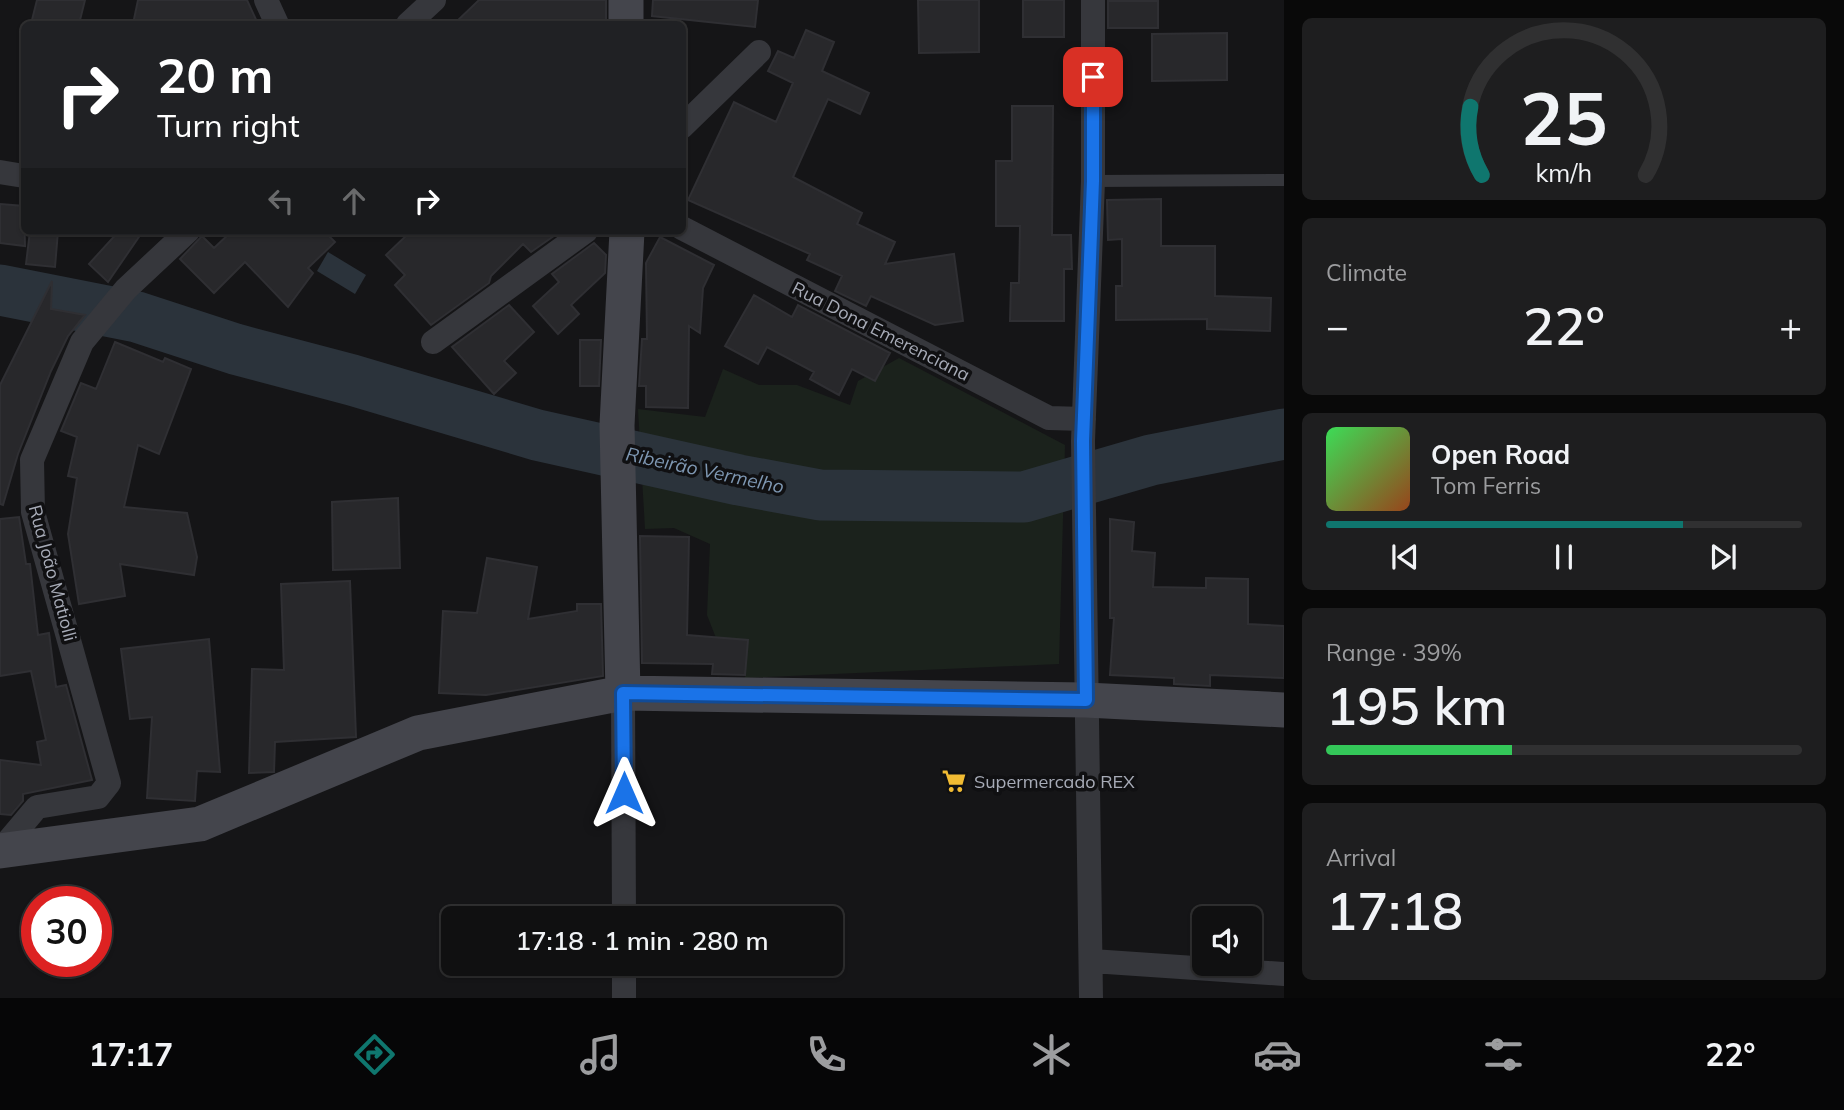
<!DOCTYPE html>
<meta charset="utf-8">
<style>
body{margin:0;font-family:Mulish,sans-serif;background:#1e1e1f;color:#f1f3f6;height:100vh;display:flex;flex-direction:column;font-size:26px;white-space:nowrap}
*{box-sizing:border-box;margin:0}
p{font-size:23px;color:#9c9d9f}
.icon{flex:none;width:38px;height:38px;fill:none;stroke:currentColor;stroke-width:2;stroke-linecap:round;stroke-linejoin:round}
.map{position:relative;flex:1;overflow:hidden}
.side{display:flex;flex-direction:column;gap:18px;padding:18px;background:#090909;width:560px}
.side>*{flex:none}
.banner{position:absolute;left:21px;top:21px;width:665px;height:214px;border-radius:10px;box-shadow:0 2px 5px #0004,0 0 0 2px #303031;background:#202124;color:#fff;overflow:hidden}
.buttons{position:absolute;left:1192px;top:906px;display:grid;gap:14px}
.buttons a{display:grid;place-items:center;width:70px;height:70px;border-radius:10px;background:#101011;box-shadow:0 2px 5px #0004,0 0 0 2px #303031;font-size:35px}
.speed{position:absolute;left:21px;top:886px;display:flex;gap:14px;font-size:35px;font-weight:700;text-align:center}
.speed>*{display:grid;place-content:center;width:91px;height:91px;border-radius:50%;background:#101011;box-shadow:0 2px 5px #0004,0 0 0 2px #303031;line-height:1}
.speed .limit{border:10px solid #d22;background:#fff;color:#111}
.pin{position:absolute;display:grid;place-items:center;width:60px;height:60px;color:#fff;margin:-30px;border-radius:14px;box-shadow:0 4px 10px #0006}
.me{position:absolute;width:77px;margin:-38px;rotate:0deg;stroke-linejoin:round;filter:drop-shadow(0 0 5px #0008)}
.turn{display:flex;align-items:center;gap:24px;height:147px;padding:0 21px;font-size:32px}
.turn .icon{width:91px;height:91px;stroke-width:2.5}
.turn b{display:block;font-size:49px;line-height:60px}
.lanes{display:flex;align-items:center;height:66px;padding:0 21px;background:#0003;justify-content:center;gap:35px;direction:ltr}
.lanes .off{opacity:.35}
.big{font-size:52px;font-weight:600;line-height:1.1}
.side .widget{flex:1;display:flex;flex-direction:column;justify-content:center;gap:10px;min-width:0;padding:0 24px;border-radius:10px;background:#1e1e1f}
.side .dial{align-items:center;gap:0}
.dial svg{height:182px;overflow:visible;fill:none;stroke:#303031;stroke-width:7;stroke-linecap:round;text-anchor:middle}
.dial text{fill:#f1f3f6;stroke:none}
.song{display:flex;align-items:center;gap:21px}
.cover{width:84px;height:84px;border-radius:10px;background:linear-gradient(135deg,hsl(130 70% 55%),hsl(20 70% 35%))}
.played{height:7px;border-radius:4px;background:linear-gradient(90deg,#0f766e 75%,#303031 75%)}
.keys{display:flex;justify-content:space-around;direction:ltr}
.heat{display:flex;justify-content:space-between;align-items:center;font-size:38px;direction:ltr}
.charge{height:10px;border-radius:5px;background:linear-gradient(90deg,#34c759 39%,#303031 0)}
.trip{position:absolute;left:441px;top:906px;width:402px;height:70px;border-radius:10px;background:#101011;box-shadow:0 2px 5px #0004,0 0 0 2px #303031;font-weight:600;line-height:70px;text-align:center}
.dock{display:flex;height:112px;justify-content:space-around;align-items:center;background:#060607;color:#9c9d9f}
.dock .icon{width:49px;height:49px}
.dock .current{color:#0f766e}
.dock b{font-size:32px;color:#f1f3f6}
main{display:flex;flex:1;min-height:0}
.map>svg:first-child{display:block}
.green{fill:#1b221c}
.water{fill:#2b333b}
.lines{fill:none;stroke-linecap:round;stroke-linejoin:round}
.river{stroke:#2b333b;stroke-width:51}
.building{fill:#28282b;stroke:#2f2f33;stroke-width:2}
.lane{stroke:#36373c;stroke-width:12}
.street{stroke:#36373c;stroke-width:24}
.secondary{stroke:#44454c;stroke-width:35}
.route-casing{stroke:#114b97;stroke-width:18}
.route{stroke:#1a73e8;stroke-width:12}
.labels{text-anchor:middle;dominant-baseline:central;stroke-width:7;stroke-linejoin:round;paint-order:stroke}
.street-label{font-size:18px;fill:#a7abb7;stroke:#101012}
.poi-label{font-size:18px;fill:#a7abb7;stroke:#101012;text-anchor:start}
.water-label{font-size:19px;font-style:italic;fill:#7e97b2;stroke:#101012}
</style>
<main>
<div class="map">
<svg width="1284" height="998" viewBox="0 0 1284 998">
<rect width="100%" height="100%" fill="#151517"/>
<path class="green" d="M899 358 1065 445 1059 664 745 678 748 641 716 638 707 615 710 544 674 528 645 529 638 409 705 417 723 369 759 385H797L850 405 858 381Z"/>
<path class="water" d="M328 252 366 275 355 294 317 271Z"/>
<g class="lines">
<path class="river" d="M0 290 137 317 235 349 352 380 537 435 739 480 820 495 1024 497 1151 460 1284 434"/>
</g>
<path class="building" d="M37 0H85L79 24H31Z
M138 0H247L258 24H133Z
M479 0H606V24H454Z
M653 0H758L755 27 652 16Z
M918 0H979V52L919 53Z
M1023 0H1064V37H1023Z
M1108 1H1158V28H1108Z
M806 30 834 42 822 71 869 93 860 114 828 99 793 177 862 213 857 224 895 242 885 264 954 254 963 321 935 325 871 296 866 306 835 291 842 276 807 260 810 254 688 200 734 102 776 122 793 83 768 71 778 51 794 58Z
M1227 33V80L1152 81V34Z
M1012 106H1053L1052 235H1071L1072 269H1064V321H1010L1011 283H1019L1020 226H996V161H1012Z
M1161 199V246H1215V296L1271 298 1270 331 1207 329V319L1116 320V286H1122V239L1108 240 1107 200Z
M0 204 24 206 25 246 0 243Z
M30 231H58L55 267 26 264Z
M119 231H143L108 282 89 264Z
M232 231H324L335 242 308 268 313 273 288 307 245 262 214 293 180 259 202 236 214 248Z
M411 231H561L531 252 523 244 491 276 489 283 431 325 395 285 405 275 386 255Z
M660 237 714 265 703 288 700 333 689 326 688 408 646 407V386H639L642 339H647L646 263Z
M594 243 606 255 605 273 571 305 579 314 558 334 533 306 559 282 552 274Z
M52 281 51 309 85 315 68 336 51 371 18 454 3 505 0 504V385Z
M754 295 792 317 798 305 890 353 875 381 852 369 839 395 810 379 814 372 767 347 758 364 725 346Z
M509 305 534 332 504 361 516 373 494 394 452 347Z
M580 340H601L599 386H580Z
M115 342 163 362 165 358 191 369 159 454 138 445 124 507 187 513 197 557 194 575 120 564 125 596 79 604 68 534 77 478 68 476 77 437 61 431 81 383 96 389Z
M398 498 400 568 333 570 332 502Z
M19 517 26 564H30L38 635 49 633 56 687 66 685 92 780 23 794V801L11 815 0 814V760L41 765 37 742 46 740 31 671 0 676V519Z
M1110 519 1134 522 1132 551 1155 553 1153 587 1206 588V578L1248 579V624L1284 626V678L1210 675V686L1174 684V678L1110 675 1114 618H1110Z
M640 536 689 537 687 635 748 640 745 675 712 674 713 664 642 663Z
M487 558 537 567 528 619 577 611V604H601L603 676 486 695 439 693 443 611 477 613Z
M350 581 356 737 275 742 274 772 249 773 252 669 284 670 281 584Z
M209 639 220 772 197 771 195 801 147 798 152 717 130 719 121 649Z"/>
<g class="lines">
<path class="lane" d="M1093 181 1284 180"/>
<path class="street" d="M266 0 277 24
M408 24 434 0
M682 127 759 52
M0 172 24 176
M682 228 1049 418 1084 419
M433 342 586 231
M623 693 624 919
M0 851 37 807 98 797 109 783 33 512 32 460 82 342 126 289 188 231
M1092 961 1284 974
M624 964V998
M1091 998 1083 441 1093 181V0"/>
<path class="secondary" d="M626 0V24
M623 693 617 425 627 231
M0 851 200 824 418 733 623 693 1086 700 1284 710"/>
</g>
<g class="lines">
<g class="route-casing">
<path id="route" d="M624 793 623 693 1086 700 1083 441 1093 181V77"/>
</g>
<use href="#route" class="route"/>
</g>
<defs>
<g id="supermarket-bare" transform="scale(1.89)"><path d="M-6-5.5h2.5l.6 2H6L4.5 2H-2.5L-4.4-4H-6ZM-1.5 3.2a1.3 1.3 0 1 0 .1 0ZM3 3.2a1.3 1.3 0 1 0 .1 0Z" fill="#f1bb33" stroke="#101012" stroke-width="2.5" paint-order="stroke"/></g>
</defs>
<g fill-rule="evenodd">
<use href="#supermarket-bare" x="954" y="781"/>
</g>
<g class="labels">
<g class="street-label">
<text transform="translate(881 331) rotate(27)">Rua Dona Emerenciana</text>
<text transform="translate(53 573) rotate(75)">Rua João Matiolli</text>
</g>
<g class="poi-label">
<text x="974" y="781">Supermercado REX</text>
</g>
<g class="water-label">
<text transform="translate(705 470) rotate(12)">Ribeirão Vermelho</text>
</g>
</g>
</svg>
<div class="buttons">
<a><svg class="icon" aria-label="sound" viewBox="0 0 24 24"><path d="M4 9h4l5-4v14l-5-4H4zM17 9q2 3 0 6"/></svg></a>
</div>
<div class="speed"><div class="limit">30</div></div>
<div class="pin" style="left:1093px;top:77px;background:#d93025"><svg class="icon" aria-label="arrive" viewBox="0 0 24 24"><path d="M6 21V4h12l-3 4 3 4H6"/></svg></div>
<svg class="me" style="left:624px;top:793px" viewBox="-20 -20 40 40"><path d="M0-17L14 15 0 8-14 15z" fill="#1a73e8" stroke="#fff" stroke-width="4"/></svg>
<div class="trip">17:18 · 1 min · 280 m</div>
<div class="banner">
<div class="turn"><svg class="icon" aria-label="right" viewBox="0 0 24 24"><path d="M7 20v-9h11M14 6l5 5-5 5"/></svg><div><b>20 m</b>Turn right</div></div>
<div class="lanes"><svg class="icon off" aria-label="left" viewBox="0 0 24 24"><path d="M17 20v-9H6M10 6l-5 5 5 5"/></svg><svg class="icon off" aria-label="ahead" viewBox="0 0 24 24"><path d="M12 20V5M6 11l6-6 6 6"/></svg><svg class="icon" aria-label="right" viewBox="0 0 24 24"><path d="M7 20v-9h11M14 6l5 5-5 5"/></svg></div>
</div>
</div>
<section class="side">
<div class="widget dial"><svg viewBox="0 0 100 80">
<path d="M14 69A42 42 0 1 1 86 69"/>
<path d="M14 69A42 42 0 0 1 9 39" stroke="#0f766e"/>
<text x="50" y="56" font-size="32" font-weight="700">25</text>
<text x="50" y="72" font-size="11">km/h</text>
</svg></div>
<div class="widget"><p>Climate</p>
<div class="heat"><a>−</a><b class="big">22°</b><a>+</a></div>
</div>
<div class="widget">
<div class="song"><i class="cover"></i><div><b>Open Road</b><p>Tom Ferris</p></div></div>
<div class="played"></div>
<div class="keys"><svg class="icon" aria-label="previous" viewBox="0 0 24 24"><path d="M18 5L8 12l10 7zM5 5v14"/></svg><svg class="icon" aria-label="pause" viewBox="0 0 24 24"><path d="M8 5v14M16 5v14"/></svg><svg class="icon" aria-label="next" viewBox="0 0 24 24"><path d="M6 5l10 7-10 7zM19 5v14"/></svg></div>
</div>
<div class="widget"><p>Range · 39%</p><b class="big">195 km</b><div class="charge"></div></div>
<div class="widget"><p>Arrival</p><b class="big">17:18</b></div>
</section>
</main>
<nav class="dock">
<b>17:17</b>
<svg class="icon current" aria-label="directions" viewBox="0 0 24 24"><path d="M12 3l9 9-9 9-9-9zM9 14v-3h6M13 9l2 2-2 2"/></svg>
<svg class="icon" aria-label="music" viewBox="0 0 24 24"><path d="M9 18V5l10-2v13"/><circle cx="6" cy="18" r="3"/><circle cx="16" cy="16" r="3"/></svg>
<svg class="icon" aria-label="phone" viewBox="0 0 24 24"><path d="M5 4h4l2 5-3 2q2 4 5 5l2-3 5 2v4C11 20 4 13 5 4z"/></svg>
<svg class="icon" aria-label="climate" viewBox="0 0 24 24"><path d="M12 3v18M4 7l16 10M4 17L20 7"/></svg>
<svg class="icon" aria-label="car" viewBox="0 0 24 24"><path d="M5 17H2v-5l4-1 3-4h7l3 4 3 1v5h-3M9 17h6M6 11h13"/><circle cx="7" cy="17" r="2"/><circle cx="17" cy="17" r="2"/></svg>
<svg class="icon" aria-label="filters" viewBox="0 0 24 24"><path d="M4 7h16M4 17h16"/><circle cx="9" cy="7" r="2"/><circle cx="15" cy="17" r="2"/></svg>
<b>22°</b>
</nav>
